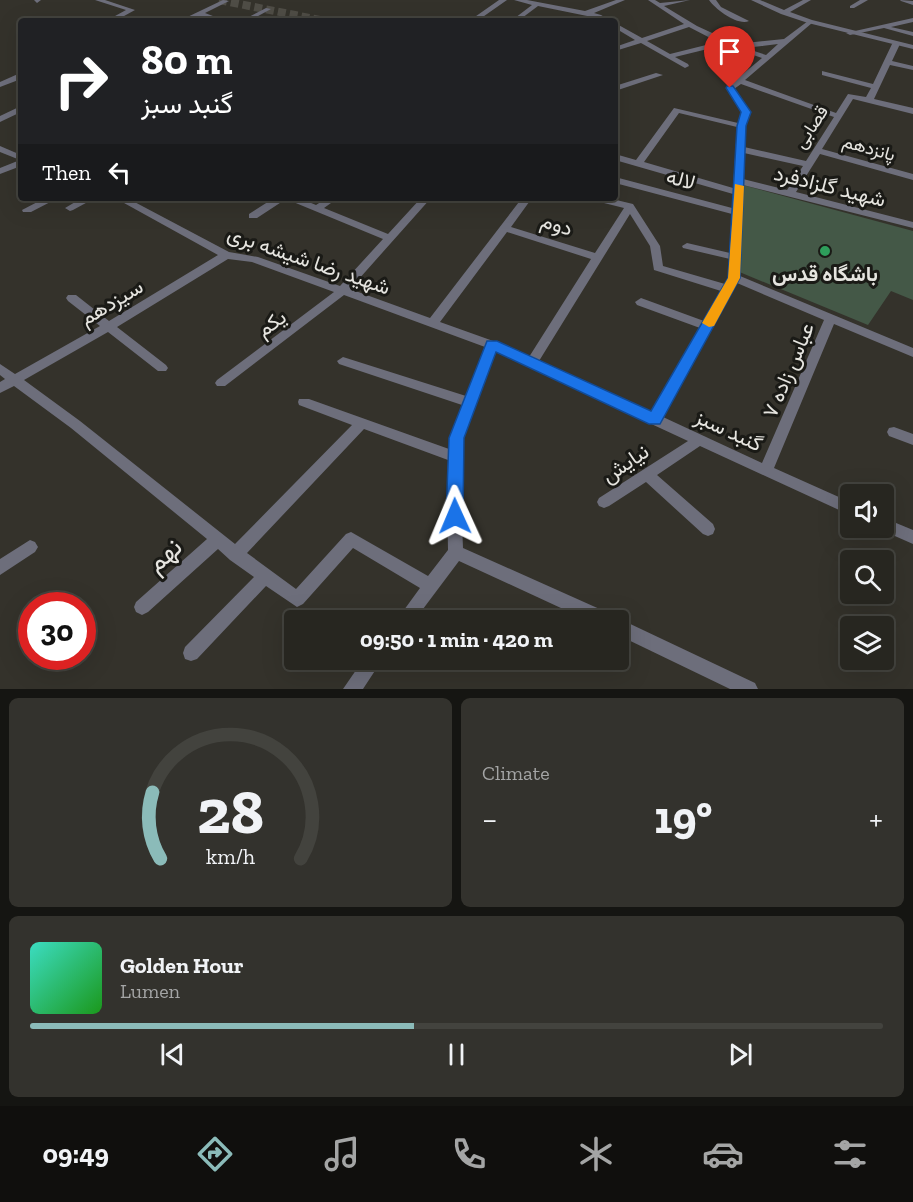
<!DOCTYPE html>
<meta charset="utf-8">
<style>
body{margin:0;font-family:"Zilla Slab",Vazirmatn,serif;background:#33322d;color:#f1f3f6;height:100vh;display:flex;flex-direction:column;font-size:22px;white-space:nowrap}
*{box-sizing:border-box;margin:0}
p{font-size:20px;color:#a4a5a5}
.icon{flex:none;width:33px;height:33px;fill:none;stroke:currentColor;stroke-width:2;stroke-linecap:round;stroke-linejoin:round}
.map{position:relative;height:689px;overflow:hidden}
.details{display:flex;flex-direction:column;gap:9px;padding:9px;background:#151512;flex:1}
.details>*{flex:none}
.hud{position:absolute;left:18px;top:18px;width:600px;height:183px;border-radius:6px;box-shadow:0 6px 24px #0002,0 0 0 2px #43433e;background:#202124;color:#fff;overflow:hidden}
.buttons{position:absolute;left:840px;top:484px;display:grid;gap:12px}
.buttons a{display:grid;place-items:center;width:54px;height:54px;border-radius:6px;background:#272620;box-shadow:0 6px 24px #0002,0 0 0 2px #43433e;font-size:30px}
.speed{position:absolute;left:18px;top:592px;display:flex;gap:12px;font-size:30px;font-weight:700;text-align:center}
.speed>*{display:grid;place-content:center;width:78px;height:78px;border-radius:50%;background:#272620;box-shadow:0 6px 24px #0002,0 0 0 2px #43433e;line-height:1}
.speed .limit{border:9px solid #d22;background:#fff;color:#111}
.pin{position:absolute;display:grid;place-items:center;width:51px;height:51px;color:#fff;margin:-62px -26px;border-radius:50% 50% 50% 0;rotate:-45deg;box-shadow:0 0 6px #0007}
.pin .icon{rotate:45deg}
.me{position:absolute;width:66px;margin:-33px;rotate:359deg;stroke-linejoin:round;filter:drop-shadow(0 0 4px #0008)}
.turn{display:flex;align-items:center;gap:21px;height:126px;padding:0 24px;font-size:27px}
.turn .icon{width:78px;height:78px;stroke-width:2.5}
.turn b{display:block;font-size:42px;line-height:51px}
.then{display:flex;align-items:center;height:57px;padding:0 24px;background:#0003;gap:12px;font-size:22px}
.big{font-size:45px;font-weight:800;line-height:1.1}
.details .card{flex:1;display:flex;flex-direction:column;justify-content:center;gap:9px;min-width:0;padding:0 21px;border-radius:9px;background:#33322d}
.details .dial{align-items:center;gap:0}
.dial svg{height:156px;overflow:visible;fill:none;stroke:#43433e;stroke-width:7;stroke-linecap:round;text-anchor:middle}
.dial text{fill:#f1f3f6;stroke:none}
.song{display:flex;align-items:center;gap:18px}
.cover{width:72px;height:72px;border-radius:9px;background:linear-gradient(135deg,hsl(170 70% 55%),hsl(120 70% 35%))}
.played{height:6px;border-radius:3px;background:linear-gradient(90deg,#8bbbb9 45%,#43433e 45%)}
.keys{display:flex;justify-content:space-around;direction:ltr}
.heat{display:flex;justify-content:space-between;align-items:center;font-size:33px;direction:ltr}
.details .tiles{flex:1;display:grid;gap:9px;grid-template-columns:1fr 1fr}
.card:last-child{grid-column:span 2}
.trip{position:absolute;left:284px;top:610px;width:345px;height:60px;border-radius:6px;background:#272620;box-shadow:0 6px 24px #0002,0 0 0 2px #43433e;font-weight:800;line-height:60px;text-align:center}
.dock{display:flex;height:96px;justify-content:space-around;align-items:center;background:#100f0d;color:#a4a5a5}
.dock .icon{width:42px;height:42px}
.dock .current{color:#8bbbb9}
.dock b{font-size:27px;color:#f1f3f6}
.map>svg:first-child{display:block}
.green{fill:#445847}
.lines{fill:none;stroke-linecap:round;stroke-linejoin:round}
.minor-tunnel{stroke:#4f4d46;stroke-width:8;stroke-dasharray:8 4;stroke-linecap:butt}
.minor{fill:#6d6e7b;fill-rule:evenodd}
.tertiary{fill:#6d6e7b;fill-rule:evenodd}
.route{fill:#1a73e8;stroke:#114b97;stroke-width:1.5}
.slow{fill:#f59e0b}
.leisure-dot{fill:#2e9e5b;stroke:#1a1a16;stroke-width:2}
.labels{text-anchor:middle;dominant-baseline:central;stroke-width:6;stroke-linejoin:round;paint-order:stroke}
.far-street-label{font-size:18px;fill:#e6e5e0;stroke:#1a1a16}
.street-label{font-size:21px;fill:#e6e5e0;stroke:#1a1a16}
.poi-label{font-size:21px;font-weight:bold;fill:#e6e5e0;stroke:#1a1a16}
.near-street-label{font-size:26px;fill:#e6e5e0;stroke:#1a1a16}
</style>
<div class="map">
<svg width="913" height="689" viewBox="0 0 913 689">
<rect width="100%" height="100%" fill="#34322b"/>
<path class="green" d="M739 184 913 231V300L891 291 868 325 737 271Z"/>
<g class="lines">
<path class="minor-tunnel" d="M219 0 325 21"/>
<path class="minor" d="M34 0H41L37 3Z
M95 0H105L135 10 115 21H106L126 10Z
M223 0 229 1 205 13 226 21H216L200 16 188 21H179Z
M499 0H507L477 21H469Z
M514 0H527L585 11 616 0H625L594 13 601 15 611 21H603L597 18 538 6 518 21H511L532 5Z
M648 0H655L660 3 690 0 664 6 697 26 736 44 784 39 808 21H812V23L745 80 836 113 848 94 866 97 871 88 822 75V71L873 84 892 44 899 42 900 44 892 61 913 66V70L890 65 874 99 913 108V114L853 99 822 149 913 174V180L820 154 796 192 913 222V228L743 185 740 276 913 348V357L834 324 774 468 850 502V515L700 446 657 475 713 524 715 529 713 534 708 536 703 534 646 482 609 506 604 508 599 506 597 502 599 498 688 441 496 352 463 438 461 496 463 548 613 615 615 620 618 619 624 621 755 683 758 689H730L618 635V621H589L459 561 414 621H396L420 588 353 548 303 604 297 607 266 586 197 659 191 661 185 659 183 653 185 647 254 577 230 560 218 549 148 612 142 615 136 612 134 607 136 602 207 539 71 428 14 386 0 393V382L5 379 0 375V364L15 374 100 326 68 301 66 298 68 295H76L109 321 218 255 115 198H127L229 252 258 257 340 286 383 239 286 199 257 218H249V214L274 198H299L316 205 327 198H338L324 208 388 234 421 198H431L350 289 430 318 522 198H532L511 227 595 253 624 208 592 200 590 198H608L633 204 660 246 663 266 725 284 729 278 730 259 683 248 682 246 687 243 730 253 732 214 615 183V177L732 208 733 194 615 160V154L636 160 674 108 738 123 742 112 726 88 762 58 724 45 675 57 688 64 689 66 685 68 641 43 615 51V47L635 40 615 28V23L642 38 684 24ZM689 27 718 42 670 54 647 41ZM778 44 766 55 745 48ZM741 84 834 117 806 161 744 147 745 126 750 112 734 89ZM679 113 737 127 733 188 644 162ZM744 153 803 166 787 190 743 179ZM630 214 650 246 654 270 721 291 704 321 641 298 635 302 637 305 700 328 652 413 539 361ZM507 232 591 259 529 357 496 342 440 322ZM228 259 252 262 334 292 217 380 215 383 217 386H225L344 295 485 347 466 396 343 357 337 361 339 364 462 405 449 438V449L309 399H299L298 402 299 405 352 425 235 544 80 421 24 380 108 332 158 371H166L168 368 166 365 117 327ZM737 283 824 320 762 463 663 417ZM364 429 448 460 447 496 448 550 428 576 351 532 346 534 296 589 247 553Z
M709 0H716L721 7 749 21C738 26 716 10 709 0Z
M860 0H868L854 8H850V6Z
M900 0 913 1V5L901 1Z
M266 8 271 9 249 21H241Z
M913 18V22L891 27 913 32V36L884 28 850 35 846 33Z
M324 19 327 20 328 21H321Z
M656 73 663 75 615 91V86Z
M18 74H21V79L0 87V82Z
M21 106V112L0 122V116Z
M0 146 21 155V166L0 174V168L20 160 0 152Z
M45 198H58L31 212H23L22 210Z
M82 198H95L73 210 70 211 65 208Z
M894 427 913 434V445L889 436 887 432 889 428Z
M884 518 913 530V544L879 529 884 528Z
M30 540 35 542 38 547 35 552 0 575V559Z
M363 660H382L363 689H343Z"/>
<path class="tertiary" d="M751 0H760L784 10 803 0H811L790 12 812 20 913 45V49L808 23 781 14Z"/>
</g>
<path class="route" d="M727 86H733L751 112 746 126 740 278 660 424H649L496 352 464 438 463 516 461 521 455 523 449 521 446 516 449 438 487 341H497L651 411 728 278 737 126 741 112 726 88Z"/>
<path class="slow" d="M735 184 744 186 740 278 714 326 709 327 702 323 728 278Z"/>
<circle class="leisure-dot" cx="825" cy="251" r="6"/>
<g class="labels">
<g class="far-street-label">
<text transform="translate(811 127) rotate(-57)">قصابی</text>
<text transform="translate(869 148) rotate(16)">پانزدهم</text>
</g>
<g class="street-label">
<text transform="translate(681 179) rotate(15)">لاله</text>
<text transform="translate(830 186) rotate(14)">شهید گلزادفرد</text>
<text transform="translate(557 224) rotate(18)">دوم</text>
<text transform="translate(309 260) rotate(19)">شهید رضا شیشه بری</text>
<text transform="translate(111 302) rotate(-31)">سیزدهم</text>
<text transform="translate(271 323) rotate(-36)">یکم</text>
<text transform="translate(788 370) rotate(-67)">عباس زاده ۷</text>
<text transform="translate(729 430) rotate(25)">گنبد سبز</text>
<text transform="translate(625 463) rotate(-34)">نیایش</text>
</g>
<g class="poi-label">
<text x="825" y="273">باشگاه قدس</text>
</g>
<g class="near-street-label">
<text transform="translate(164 555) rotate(-42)">نهم</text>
</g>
</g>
</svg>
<div class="buttons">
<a><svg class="icon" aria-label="sound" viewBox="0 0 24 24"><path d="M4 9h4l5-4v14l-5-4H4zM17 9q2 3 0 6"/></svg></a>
<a><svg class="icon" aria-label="search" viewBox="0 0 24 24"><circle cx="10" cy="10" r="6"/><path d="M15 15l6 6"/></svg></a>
<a><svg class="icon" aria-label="layers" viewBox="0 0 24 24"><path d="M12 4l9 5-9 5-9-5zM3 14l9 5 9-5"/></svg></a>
</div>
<div class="speed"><div class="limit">30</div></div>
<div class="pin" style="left:730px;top:88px;background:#d93025"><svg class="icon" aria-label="arrive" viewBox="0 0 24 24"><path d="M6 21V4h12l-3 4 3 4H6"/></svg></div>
<svg class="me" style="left:455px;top:516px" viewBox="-20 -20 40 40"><path d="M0-17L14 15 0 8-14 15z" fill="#1a73e8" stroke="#fff" stroke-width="4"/></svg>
<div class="trip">09:50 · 1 min · 420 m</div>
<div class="hud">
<div class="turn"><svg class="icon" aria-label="right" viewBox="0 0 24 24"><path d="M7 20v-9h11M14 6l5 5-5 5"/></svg><div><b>80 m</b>گنبد سبز</div></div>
<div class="then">Then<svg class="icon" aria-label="left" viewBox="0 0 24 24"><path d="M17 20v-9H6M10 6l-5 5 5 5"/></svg></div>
</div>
</div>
<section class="details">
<div class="tiles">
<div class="card dial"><svg viewBox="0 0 100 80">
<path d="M14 69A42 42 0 1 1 86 69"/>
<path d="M14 69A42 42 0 0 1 10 35" stroke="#8bbbb9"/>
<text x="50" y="56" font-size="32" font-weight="700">28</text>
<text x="50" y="72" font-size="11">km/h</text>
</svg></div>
<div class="card"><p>Climate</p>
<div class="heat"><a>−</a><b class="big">19°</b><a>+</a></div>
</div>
<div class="card">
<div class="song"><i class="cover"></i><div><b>Golden Hour</b><p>Lumen</p></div></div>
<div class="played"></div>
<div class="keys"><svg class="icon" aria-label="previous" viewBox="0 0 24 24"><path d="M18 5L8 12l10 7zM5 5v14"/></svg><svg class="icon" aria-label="pause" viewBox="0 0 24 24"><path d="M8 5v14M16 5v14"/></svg><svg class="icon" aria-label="next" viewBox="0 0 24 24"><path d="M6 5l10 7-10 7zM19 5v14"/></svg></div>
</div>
</div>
</section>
<nav class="dock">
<b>09:49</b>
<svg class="icon current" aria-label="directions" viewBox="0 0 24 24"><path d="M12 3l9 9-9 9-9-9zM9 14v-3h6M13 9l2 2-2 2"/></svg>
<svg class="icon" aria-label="music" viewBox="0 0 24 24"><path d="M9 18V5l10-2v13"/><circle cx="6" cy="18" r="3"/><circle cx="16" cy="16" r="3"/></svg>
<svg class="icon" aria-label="phone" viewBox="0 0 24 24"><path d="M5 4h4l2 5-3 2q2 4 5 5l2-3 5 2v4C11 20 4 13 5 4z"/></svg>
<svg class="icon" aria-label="climate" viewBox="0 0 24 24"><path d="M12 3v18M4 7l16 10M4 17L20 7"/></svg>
<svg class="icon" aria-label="car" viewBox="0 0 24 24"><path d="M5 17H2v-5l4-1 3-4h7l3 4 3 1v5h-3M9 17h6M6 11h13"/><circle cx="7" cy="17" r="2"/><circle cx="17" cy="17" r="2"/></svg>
<svg class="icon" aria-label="filters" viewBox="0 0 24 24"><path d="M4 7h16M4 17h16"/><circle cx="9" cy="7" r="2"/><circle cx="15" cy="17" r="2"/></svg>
</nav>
